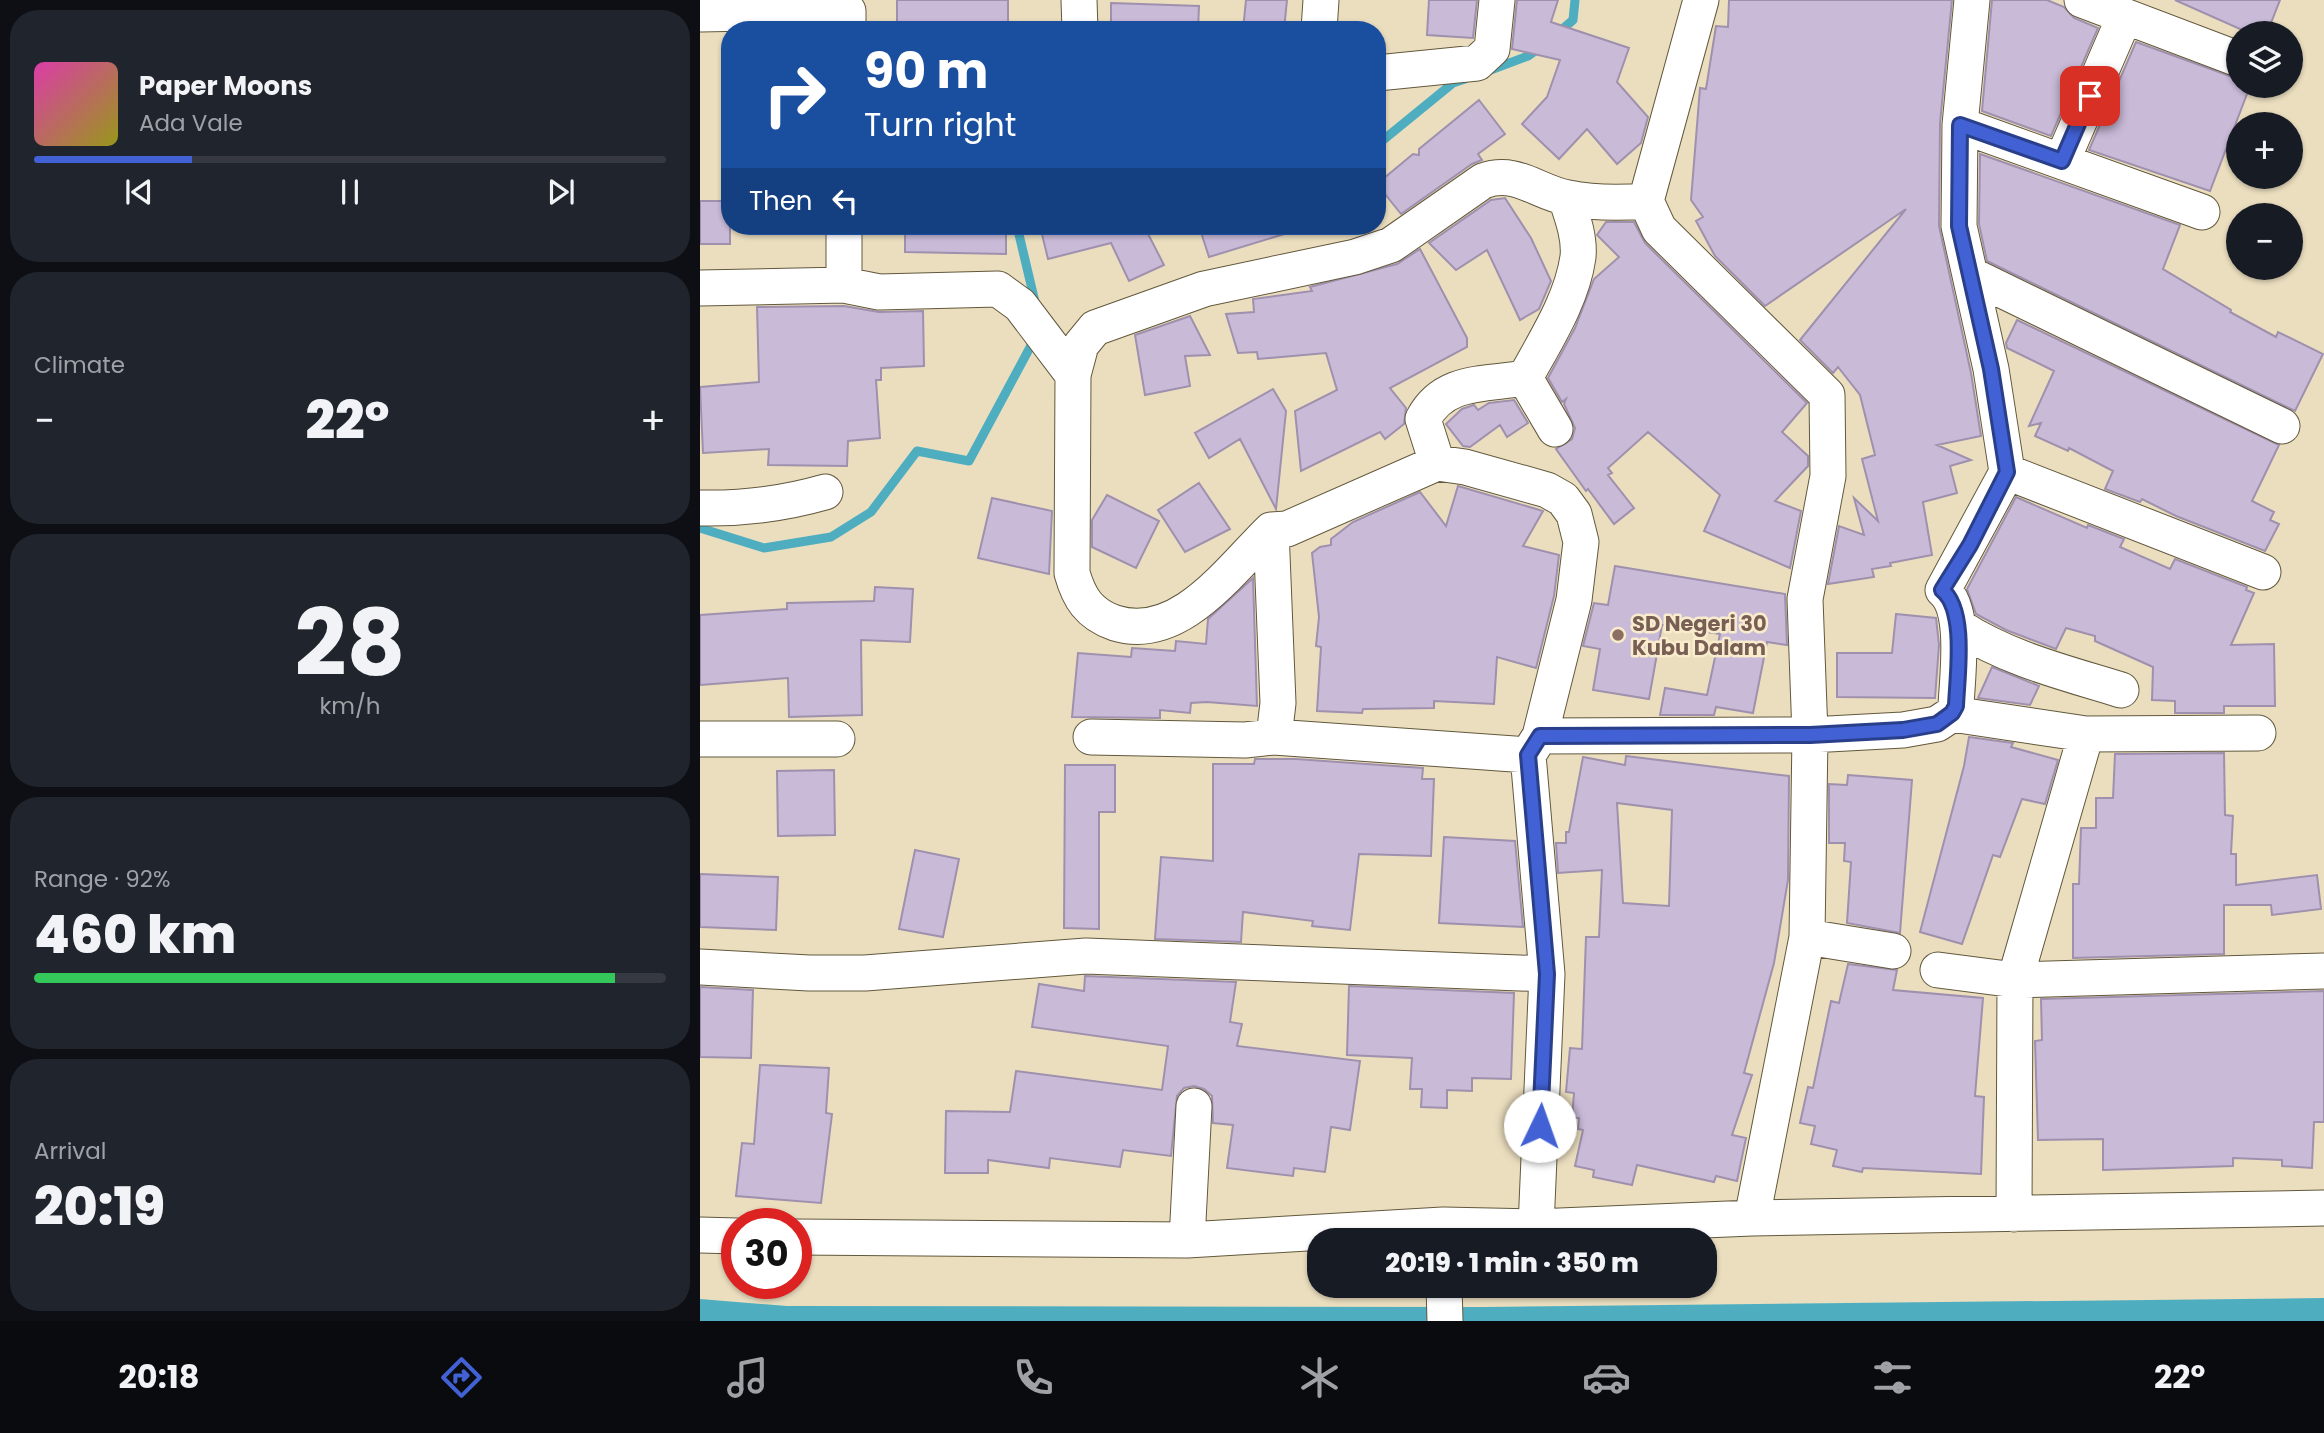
<!DOCTYPE html>
<meta charset="utf-8">
<style>
body{margin:0;font-family:Poppins,sans-serif;background:#20242c;color:#f1f3f6;height:100vh;display:flex;flex-direction:column;font-size:26px;white-space:nowrap}
*{box-sizing:border-box;margin:0}
p{font-size:23px;color:#9ea1a6}
.icon{flex:none;width:38px;height:38px;fill:none;stroke:currentColor;stroke-width:2;stroke-linecap:round;stroke-linejoin:round}
.map{position:relative;flex:1;overflow:hidden}
.details{display:flex;flex-direction:column;gap:10px;padding:10px;background:#0d0f14;width:700px}
.details>*{flex:none}
.hud{position:absolute;left:21px;top:21px;width:665px;height:214px;border-radius:28px;box-shadow:0 2px 5px #0004;background:#1a4fa0;color:#fff;overflow:hidden}
.controls{position:absolute;left:1526px;top:21px;display:grid;gap:14px}
.controls a{display:grid;place-items:center;width:77px;height:77px;border-radius:50%;background:#171b24;box-shadow:0 2px 5px #0004;font-size:35px}
.speed{position:absolute;left:21px;top:1208px;display:flex;gap:14px;font-size:35px;font-weight:700;text-align:center}
.speed>*{display:grid;place-content:center;width:91px;height:91px;border-radius:50%;background:#171b24;box-shadow:0 2px 5px #0004;line-height:1}
.speed .limit{border:10px solid #d22;background:#fff;color:#111}
.pin{position:absolute;display:grid;place-items:center;width:60px;height:60px;color:#fff;margin:-30px;border-radius:14px;box-shadow:0 4px 10px #0006}
.me{position:absolute;width:77px;margin:-38px;rotate:3deg;stroke-linejoin:round;filter:drop-shadow(0 0 5px #0008)}
.turn{display:flex;align-items:center;gap:24px;height:147px;padding:0 28px;font-size:32px}
.turn .icon{width:91px;height:91px;stroke-width:2.5}
.turn b{display:block;font-size:49px;line-height:60px}
.then{display:flex;align-items:center;height:66px;padding:0 28px;background:#0003;gap:14px;font-size:26px}
.big{font-size:52px;font-weight:800;line-height:1.1}
.details .widget{flex:1;display:flex;flex-direction:column;justify-content:center;gap:10px;min-width:0;padding:0 24px;border-radius:28px;background:#20242c}
.details .dial{align-items:center;gap:0}
.dial b{font-size:91px;line-height:1}
.song{display:flex;align-items:center;gap:21px}
.cover{width:84px;height:84px;border-radius:10px;background:linear-gradient(135deg,hsl(320 70% 55%),hsl(60 70% 35%))}
.played{height:7px;border-radius:4px;background:linear-gradient(90deg,#4161d4 25%,#363941 25%)}
.keys{display:flex;justify-content:space-around;direction:ltr}
.heat{display:flex;justify-content:space-between;align-items:center;font-size:38px;direction:ltr}
.charge{height:10px;border-radius:5px;background:linear-gradient(90deg,#34c759 92%,#363941 0)}
.trip{position:absolute;left:607px;top:1228px;width:410px;height:70px;border-radius:28px;background:#171b24;box-shadow:0 2px 5px #0004;font-weight:800;line-height:70px;text-align:center}
.tab-bar{display:flex;height:112px;justify-content:space-around;align-items:center;background:#090b0e;color:#9ea1a6}
.tab-bar .icon{width:49px;height:49px}
.tab-bar .current{color:#4161d4}
.tab-bar b{font-size:32px;color:#f1f3f6}
main{display:flex;flex:1;min-height:0}
.map>svg:first-child{display:block}
.water{fill:#4eaec0}
.lines{fill:none;stroke-linecap:round;stroke-linejoin:round}
.stream{stroke:#4eaec0;stroke-width:9}
.building{fill:#c9bad8;stroke:#9f90ad;stroke-width:2;fill-rule:evenodd}
.street-casing{stroke:#62583c;stroke-width:37}
.street{stroke:#fff;stroke-width:35}
.route-casing{stroke:#2a3f8a;stroke-width:18}
.route{stroke:#4161d4;stroke-width:12}
.education-dot{fill:#8d6e63;stroke:#f8eccc;stroke-width:2.5}
.labels{text-anchor:middle;dominant-baseline:central;stroke-width:5;stroke-linejoin:round;paint-order:stroke}
.education-label{font-size:21px;font-weight:bold;fill:#785e54;stroke:#f8eccc;text-anchor:start}
</style>
<main>
<section class="details">
<div class="widget">
<div class="song"><i class="cover"></i><div><b>Paper Moons</b><p>Ada Vale</p></div></div>
<div class="played"></div>
<div class="keys"><svg class="icon" aria-label="previous" viewBox="0 0 24 24"><path d="M18 5L8 12l10 7zM5 5v14"/></svg><svg class="icon" aria-label="pause" viewBox="0 0 24 24"><path d="M8 5v14M16 5v14"/></svg><svg class="icon" aria-label="next" viewBox="0 0 24 24"><path d="M6 5l10 7-10 7zM19 5v14"/></svg></div>
</div>
<div class="widget"><p>Climate</p>
<div class="heat"><a>−</a><b class="big">22°</b><a>+</a></div>
</div>
<div class="widget dial"><b>28</b><p>km/h</p></div>
<div class="widget"><p>Range · 92%</p><b class="big">460 km</b><div class="charge"></div></div>
<div class="widget"><p>Arrival</p><b class="big">20:19</b></div>
</section>
<div class="map">
<svg width="1624" height="1321" viewBox="0 0 1624 1321">
<rect width="100%" height="100%" fill="#ebdebf"/>
<path class="water" d="M1624 1298V1321H0V1299L87 1306 785 1307Z"/>
<g class="lines">
<path class="stream" d="M858 33 873 20 875 0
M788 71 828 56 839 48
M677 145 753 83 765 79
M317 226 336 306
M0 528 64 548 131 537 171 512 217 451 269 461 335 338"/>
</g>
<path class="building" d="M197 0H308V24H262V30H197Z
M546 0H587L584 30H543Z
M729 0H777L773 38 727 35Z
M817 0H858L851 22 929 48 917 82 948 117 941 143 917 164 887 129 859 159 822 124 847 97 860 60 812 49Z
M1029 0H1252L1240 123 1239 226 1271 373 1281 436 1237 445 1271 460 1250 466 1257 493 1223 502 1232 555 1190 563 1191 566 1172 569 1174 577 1128 584 1139 526 1164 535 1154 498 1178 521 1162 459 1175 455 1160 395 1138 367 1133 373 1100 340 1206 209 1065 306 1015 256 996 221 1003 217 991 200 1000 88 1006 89 1016 26 1028 27Z
M1292 0H1347L1364 7 1374 18 1398 28 1351 136 1282 111Z
M1475 0H1580L1567 33H1549Z
M411 3 499 6 498 30H411Z
M1436 42 1538 79V86H1550L1510 191 1389 150Z
M779 100 805 134 778 154 782 160 772 164 701 214 677 184 713 154 719 155V149Z
M1280 154 1480 225 1463 269 1531 310 1530 312 1576 337 1578 332 1623 354 1595 411 1287 261 1279 224Z
M805 198 831 238 851 281 839 309 820 320 787 250 756 270 729 243 791 200Z
M0 201H30V244H0Z
M906 222H934L945 243 1107 403 1082 432 1108 456V466L1075 501 1101 511 1090 568 1004 531 1020 495 948 432 908 468 912 473 908 475 934 508 914 524 888 489 886 491 856 449 872 439 875 428 864 404 866 399 862 402 848 378 875 328 894 279 919 257 897 235Z
M205 226H306V254L205 252Z
M340 226H444L464 265 429 281 411 243 348 259Z
M499 226H590L591 232 509 257Z
M720 249 767 338V347L690 388 706 408 704 424 685 439 680 432 601 471 595 411 637 390 626 353 558 359 557 352 538 353 526 314 554 312 553 299 612 291 610 287 697 264Z
M144 306 179 312 223 311 224 366 181 368V380H176L180 438 148 441 147 466 68 465 69 449 3 453 0 387 59 382 57 307Z
M490 316 510 355 485 356 490 386 445 395 435 335Z
M1317 320 1579 445 1552 501 1574 512 1570 520 1579 524 1565 551 1476 516 1442 499 1440 502 1405 489 1413 471 1369 448 1368 451 1335 436 1341 423 1329 426 1354 371 1307 348 1306 343Z
M573 389 586 411 576 509 540 439 509 458 495 433Z
M814 400 828 423 807 437 800 425 770 447 763 446 746 424 762 409 774 405 778 410 789 403Z
M499 483 530 529 485 552 458 510Z
M758 486 843 511 823 546 859 555 854 596 836 668 797 657 794 704 734 701V708L663 709 662 713 617 711 621 647 616 646 619 617 612 553 620 547 631 545V539L653 522 720 492 746 526Z
M407 495 459 521 436 568 392 547V520Z
M1316 497 1387 528 1388 525 1424 539 1420 547 1470 569 1475 559 1547 587 1546 590 1554 593 1531 645 1574 644 1575 706H1524V713H1475V701L1452 700 1453 667 1395 641V636L1366 628 1356 649 1306 630 1276 614 1267 589Z
M292 498 352 511 349 574 278 558Z
M915 566 1085 594 1087 645 1067 642 1053 713 1016 707 1014 715H960L965 688 1007 695 1020 634 962 625 949 699 893 690 900 649 883 646 894 603 908 605Z
M553 578 557 706 507 702 491 703 490 713 460 710V718L372 717 378 653 431 657 432 648 475 651 476 641 506 644 508 619Z
M175 587 213 589 210 642 161 640 162 715 89 717 88 678 0 685V615L87 609V603L174 601Z
M1196 614 1236 618 1239 645 1235 698 1137 697V653H1192Z
M1292 667 1339 686 1330 705 1278 698Z
M1269 737 1313 743 1311 747 1358 760 1345 804 1322 799 1300 857 1293 855 1262 944 1220 932 1264 766Z
M1524 753 1525 815 1533 816 1531 854H1536V885L1617 875 1621 909 1572 915 1571 905H1524V954L1373 958V884H1379L1381 828H1396V798H1413L1415 754Z
M926 756 1089 776 1088 880 1074 963 1044 1073 1052 1075 1032 1135 1046 1138 1037 1181 1016 1176 1014 1182 937 1165 932 1185 893 1177 894 1170 875 1166 883 1130 878 1129 879 1118H872L874 1093 866 1092 870 1048 882 1049 886 937H899L902 870 858 873 856 843H866V832H869L883 757 925 765ZM917 803 972 810 969 906 923 903Z
M555 759H596L723 768 722 779H734L731 856 659 854 650 930 612 926 613 921 543 912 541 942 455 939 461 857 513 861V764H554Z
M365 765H415V812H399V929L364 928Z
M134 770 135 835 78 836 77 771Z
M1148 775 1212 780 1200 933 1147 923 1151 862 1144 861 1145 843H1129V784L1147 785Z
M744 837 815 841 823 927 739 923Z
M215 850 259 859 243 937 199 929Z
M0 874 78 877 76 930 0 927Z
M1148 964 1197 970 1193 990 1283 998 1275 1096 1284 1097 1281 1174 1163 1168 1162 1172 1133 1166 1137 1150 1111 1144 1115 1126 1100 1123 1108 1087 1113 1088 1131 1001 1139 1003Z
M385 976 536 982 530 1022 542 1024 537 1046 660 1061 650 1130 631 1127 625 1172 594 1168 593 1176 527 1168 533 1125 513 1123 512 1096 504 1089 494 1086 484 1088 477 1096 471 1156 423 1150 420 1167 350 1158 349 1168 288 1160V1173H245L246 1111 310 1112 316 1071 462 1090 468 1046 332 1027 339 984 384 991Z
M649 986 814 993 811 1079 772 1078V1091L747 1090V1108L721 1107 722 1089H710L712 1058 647 1055Z
M0 987 53 990 51 1058 0 1057Z
M1624 991V1122H1614L1612 1168 1582 1166V1160L1533 1158V1166L1403 1170V1139L1338 1140 1335 1041 1342 1040 1341 999Z
M60 1065 129 1068 126 1113 132 1114 121 1203 36 1196 42 1143 54 1144Z"/>
<g class="lines">
<g class="street-casing">
<path id="street" d="M379 0 380 30
M1001 0 946 201 959 229 1127 395 1128 476 1105 599 1110 735 1107 937 1052 1218 1624 1208
M1382 0 1538 59
M0 14 148 11V30
M619 30 621 0
M677 73 777 63 792 49 797 0
M1260 125 1502 212
M1362 161 1424 18
M1271 275 1582 426
M144 285 179 292 298 289 320 305 373 375
M0 288 144 285V226
M825 378 855 429
M737 463 723 419C744 379 785 385 825 378 845 341 872 300 878 257 880 237 872 216 866 198
M1307 472 1563 572
M0 508C43 509 83 504 125 492
M1259 627C1308 659 1366 673 1421 690
M1252 714 1386 734
M840 736 874 600 881 542 874 514 863 499 847 490 765 467 737 463 587 529 571 530C529 571 479 643 415 623 389 614 379 598 372 573L373 375 381 345 395 328 504 289 655 257 691 245 783 181C817 169 836 192 868 198 893 203 920 203 946 201
M391 737 545 740 574 737 578 703 571 530
M574 737 828 755
M0 739H137
M1107 937 1193 951
M0 967 109 973H165L386 956 847 974
M1238 970 1315 980 1624 971
M1314 1214 1315 980 1386 734 1558 733
M836 1227 847 974 828 755 840 736 1110 735 1203 730 1237 724 1252 714 1256 707C1257 677 1267 610 1243 590L1307 472 1291 369 1259 226 1260 125 1272 0
M0 1235 37 1236
M96 1237 487 1240 743 1225 836 1227 1052 1218
M487 1240 494 1106
M744 1286 745 1321"/>
</g>
<use href="#street" class="street"/>
</g>
<g class="lines">
<g class="route-casing">
<path id="route" d="M840 1126 847 974 828 755 840 736 1110 735 1203 730 1237 724 1252 713 1256 706C1257 677 1267 610 1242 590L1270 545 1307 472 1291 369 1259 226 1260 125 1362 161 1390 96"/>
</g>
<use href="#route" class="route"/>
</g>
<circle class="education-dot" cx="918" cy="635" r="7"/>
<g class="labels">
<g class="education-label">
<text x="932" y="623">SD Negeri 30<tspan x="932" dy="24">Kubu Dalam</tspan></text>
</g>
</g>
</svg>
<div class="controls">
<a><svg class="icon" aria-label="layers" viewBox="0 0 24 24"><path d="M12 4l9 5-9 5-9-5zM3 14l9 5 9-5"/></svg></a>
<a>+</a>
<a>−</a>
</div>
<div class="speed"><div class="limit">30</div></div>
<div class="pin" style="left:1390px;top:96px;background:#d93025"><svg class="icon" aria-label="arrive" viewBox="0 0 24 24"><path d="M6 21V4h12l-3 4 3 4H6"/></svg></div>
<svg class="me" style="left:840px;top:1126px" viewBox="-20 -20 40 40"><circle r="19" fill="#fff"/><path d="M0-13L10 11 0 6-10 11z" fill="#4161d4"/></svg>
<div class="trip">20:19 · 1 min · 350 m</div>
<div class="hud">
<div class="turn"><svg class="icon" aria-label="right" viewBox="0 0 24 24"><path d="M7 20v-9h11M14 6l5 5-5 5"/></svg><div><b>90 m</b>Turn right</div></div>
<div class="then">Then<svg class="icon" aria-label="left" viewBox="0 0 24 24"><path d="M17 20v-9H6M10 6l-5 5 5 5"/></svg></div>
</div>
</div>
</main>
<nav class="tab-bar">
<b>20:18</b>
<svg class="icon current" aria-label="directions" viewBox="0 0 24 24"><path d="M12 3l9 9-9 9-9-9zM9 14v-3h6M13 9l2 2-2 2"/></svg>
<svg class="icon" aria-label="music" viewBox="0 0 24 24"><path d="M9 18V5l10-2v13"/><circle cx="6" cy="18" r="3"/><circle cx="16" cy="16" r="3"/></svg>
<svg class="icon" aria-label="phone" viewBox="0 0 24 24"><path d="M5 4h4l2 5-3 2q2 4 5 5l2-3 5 2v4C11 20 4 13 5 4z"/></svg>
<svg class="icon" aria-label="climate" viewBox="0 0 24 24"><path d="M12 3v18M4 7l16 10M4 17L20 7"/></svg>
<svg class="icon" aria-label="car" viewBox="0 0 24 24"><path d="M5 17H2v-5l4-1 3-4h7l3 4 3 1v5h-3M9 17h6M6 11h13"/><circle cx="7" cy="17" r="2"/><circle cx="17" cy="17" r="2"/></svg>
<svg class="icon" aria-label="filters" viewBox="0 0 24 24"><path d="M4 7h16M4 17h16"/><circle cx="9" cy="7" r="2"/><circle cx="15" cy="17" r="2"/></svg>
<b>22°</b>
</nav>
